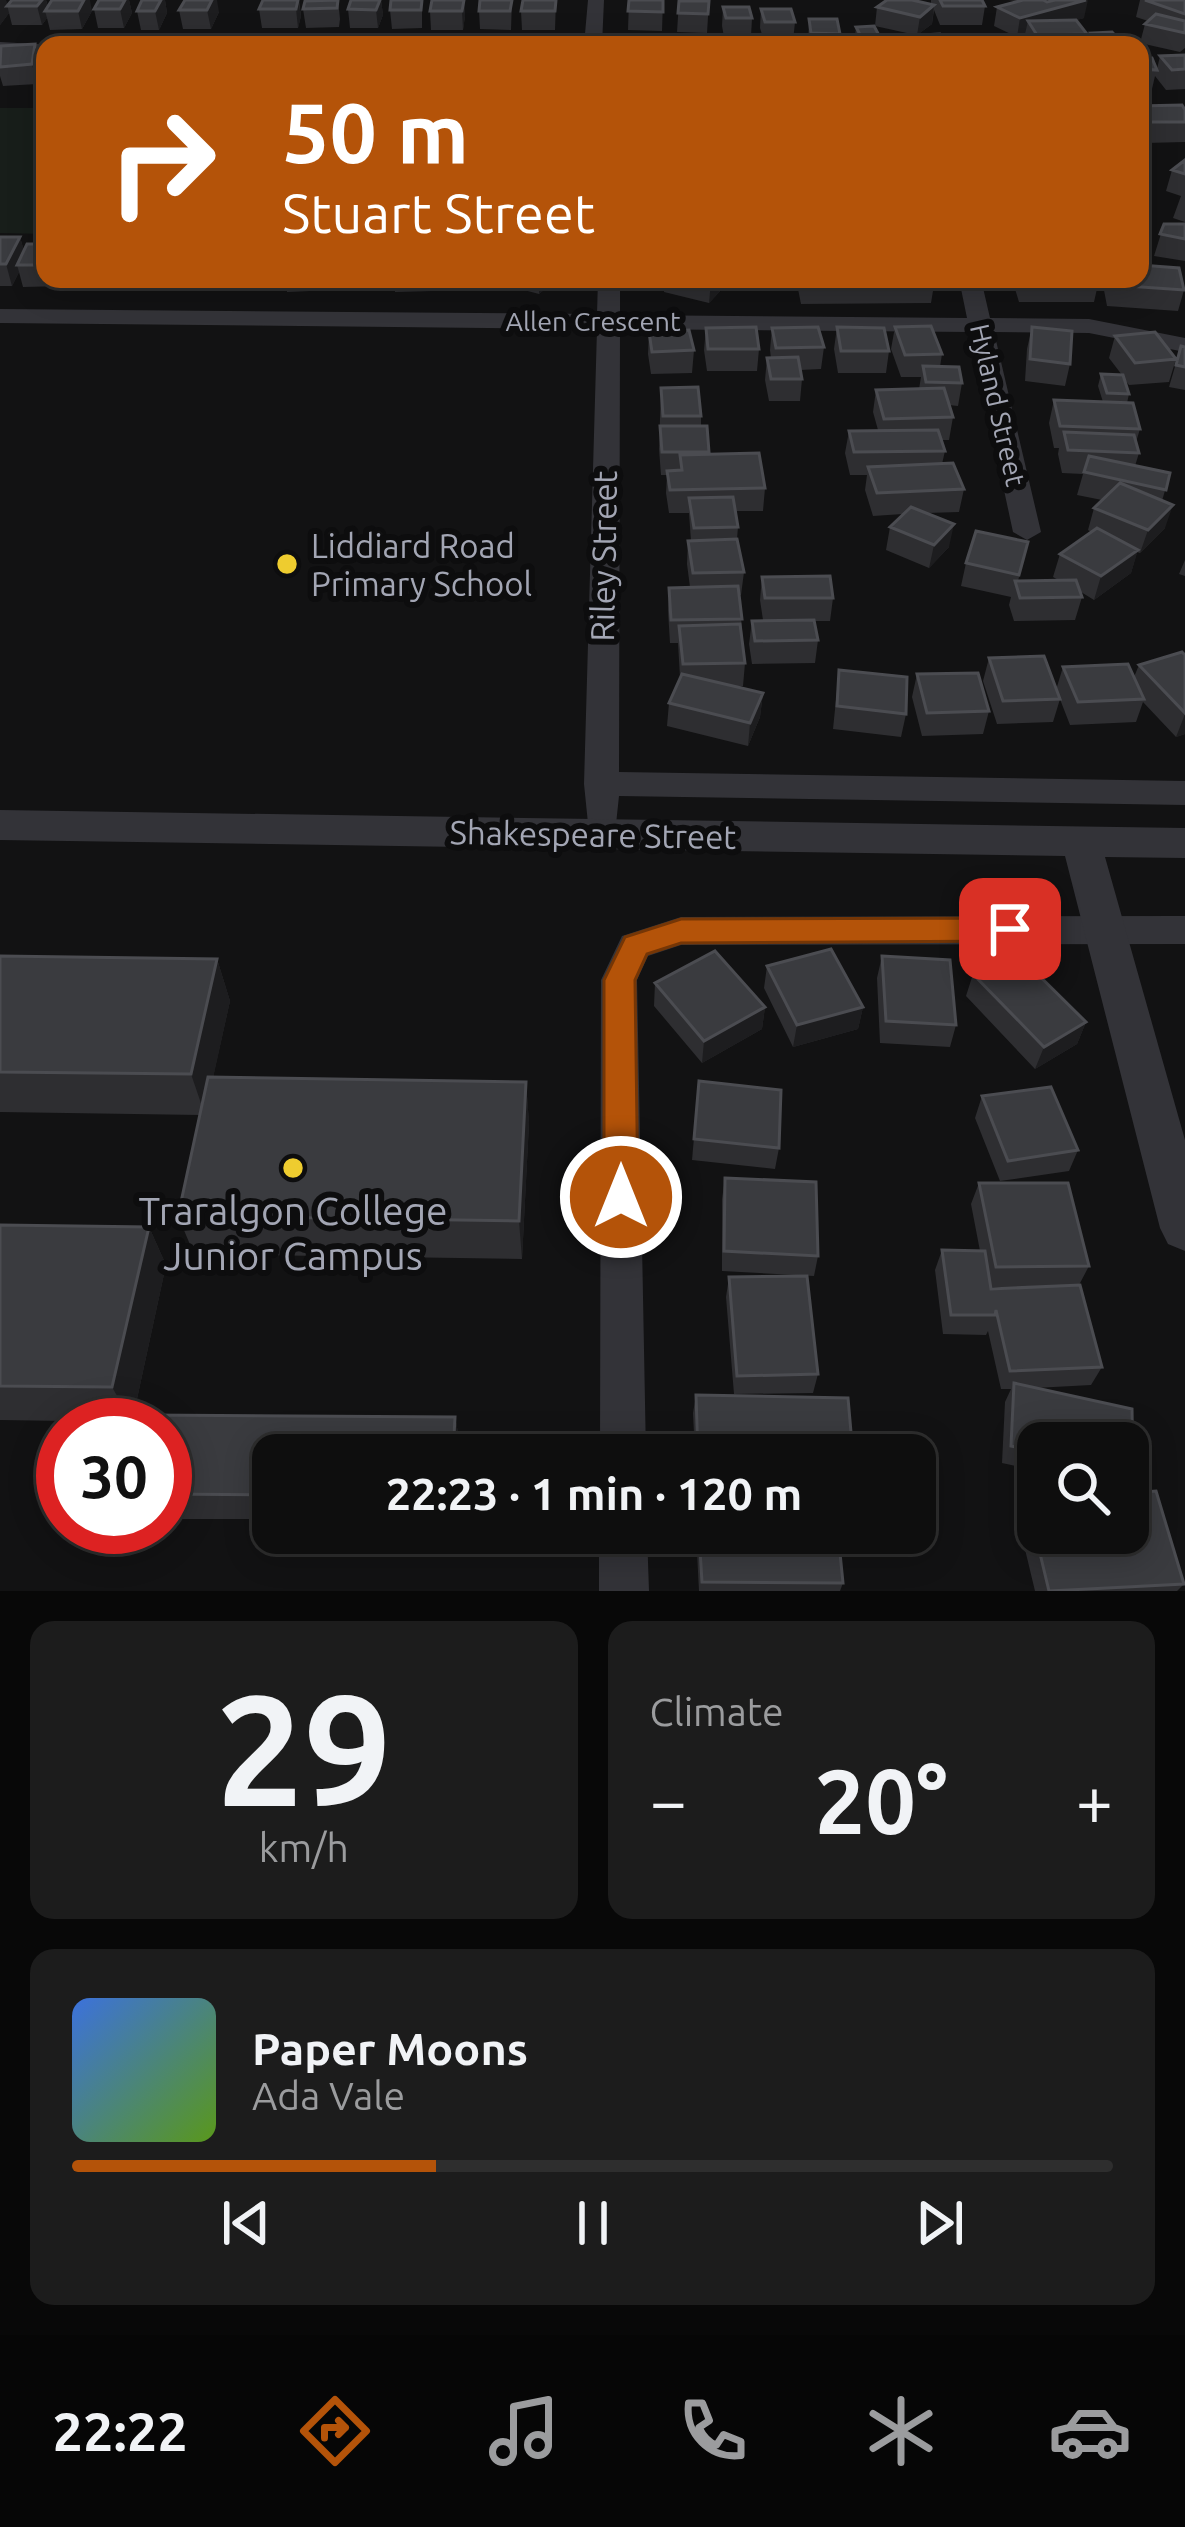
<!DOCTYPE html>
<meta charset="utf-8">
<style>
body{margin:0;font-family:Ubuntu,sans-serif;background:#1c1c1c;color:#f1f3f6;height:100vh;display:flex;flex-direction:column;font-size:45px;white-space:nowrap}
*{box-sizing:border-box;margin:0}
p{font-size:39px;color:#9b9c9e}
.icon{flex:none;width:66px;height:66px;fill:none;stroke:currentColor;stroke-width:2;stroke-linecap:round;stroke-linejoin:round}
.map{position:relative;height:1591px;overflow:hidden}
.panel{display:flex;flex-direction:column;gap:30px;padding:30px;background:#080808;flex:1}
.panel>*{flex:none}
.banner{position:absolute;left:36px;top:36px;width:1113px;height:252px;border-radius:24px;box-shadow:0 6px 30px #0003,0 0 0 3px #2e2e2e;background:#b45309;color:#fff;overflow:hidden}
.tools{position:absolute;left:1017px;top:1422px;display:grid;gap:24px}
.tools a{display:grid;place-items:center;width:132px;height:132px;border-radius:24px;background:#0e0e0e;box-shadow:0 6px 30px #0003,0 0 0 3px #2e2e2e;font-size:60px}
.speed{position:absolute;left:36px;top:1398px;display:flex;gap:24px;font-size:60px;font-weight:700;text-align:center}
.speed>*{display:grid;place-content:center;width:156px;height:156px;border-radius:50%;background:#0e0e0e;box-shadow:0 6px 30px #0003,0 0 0 3px #2e2e2e;line-height:1}
.speed .limit{border:18px solid #d22;background:#fff;color:#111}
.pin{position:absolute;display:grid;place-items:center;width:102px;height:102px;color:#fff;margin:-51px;border-radius:24px;box-shadow:0 6px 18px #0006}
.me{position:absolute;width:132px;margin:-66px;rotate:0deg;stroke-linejoin:round;filter:drop-shadow(0 0 9px #0008)}
.turn{display:flex;align-items:center;gap:42px;height:252px;padding:0 48px;font-size:54px}
.turn .icon{width:156px;height:156px;stroke-width:2.5}
.turn b{display:block;font-size:84px;line-height:102px}
.big{font-size:90px;font-weight:700;line-height:1.1}
.panel .tile{flex:1;display:flex;flex-direction:column;justify-content:center;gap:18px;min-width:0;padding:0 42px;border-radius:24px;background:#1c1c1c}
.panel .dial{align-items:center;gap:0}
.dial b{font-size:156px;line-height:1}
.song{display:flex;align-items:center;gap:36px}
.cover{width:144px;height:144px;border-radius:18px;background:linear-gradient(135deg,hsl(220 70% 55%),hsl(90 70% 35%))}
.played{height:12px;border-radius:6px;background:linear-gradient(90deg,#b45309 35%,#2e2e2e 35%)}
.keys{display:flex;justify-content:space-around;direction:ltr}
.heat{display:flex;justify-content:space-between;align-items:center;font-size:66px;direction:ltr}
.panel .tiles{flex:1;display:grid;gap:30px;grid-template-columns:1fr 1fr}
.tile:last-child{grid-column:span 2}
.trip{position:absolute;left:252px;top:1434px;width:684px;height:120px;border-radius:24px;background:#0e0e0e;box-shadow:0 6px 30px #0003,0 0 0 3px #2e2e2e;font-weight:700;line-height:120px;text-align:center}
.tab-bar{display:flex;height:192px;justify-content:space-around;align-items:center;background:#060606;color:#9b9c9e}
.tab-bar .icon{width:84px;height:84px}
.tab-bar .active{color:#b45309}
.tab-bar b{font-size:54px;color:#f1f3f6}
.map>svg:first-child{display:block}
.green{fill:#181e1a}
.lines{fill:none;stroke-linecap:round;stroke-linejoin:round}
.minor{fill:#333338;fill-rule:evenodd}
.tertiary{fill:#333338;fill-rule:evenodd}
.wall{fill:#2e2e31;fill-rule:evenodd}
.shaded-wall{fill:#1d1d1f}
.building{fill:#3a3b3f;stroke:#4b4c51;stroke-width:3}
.route{fill:#b45309;stroke:#753606;stroke-width:3}
.poi-dot{fill:#eecc2f;stroke:#0d0d0e;stroke-width:4.5}
.labels{text-anchor:middle;dominant-baseline:central;stroke-width:12;stroke-linejoin:round;paint-order:stroke}
.far-street-label{font-size:27px;fill:#a3a6b4;stroke:#0d0d0e}
.poi-label{font-size:33px;fill:#a3a6b4;stroke:#0d0d0e;text-anchor:start}
.street-label{font-size:33px;fill:#a3a6b4;stroke:#0d0d0e}
.near-poi-label{font-size:39px;fill:#a3a6b4;stroke:#0d0d0e}
</style>
<div class="map">
<svg width="1185" height="1591" viewBox="0 0 1185 1591">
<rect width="100%" height="100%" fill="#121213"/>
<path class="green" d="M0 108H45V234L0 233Z"/>
<g class="lines">
<path class="minor" d="M588 0H604L602 45H584Z
M0 42 53 45H45V52H0Z
M598 279H620V315L967 318 959 279H981L990 318 1089 319 1185 338V352L1089 333 994 332 1041 532 1027 540 1013 532 970 332 620 329 619 772 1185 781V805L619 796 614 843H590L584 784 597 329 0 323V309L597 314Z
M1185 916V944L681 945 648 956 637 980 646 1455H600L601 980 622 936 681 917Z
M599 1533H647L649 1591H599Z"/>
<path class="tertiary" d="M0 810 1185 828V858L1105 857 1185 1140V1251L1168 1244 1160 1228 1065 856 0 840Z"/>
</g>
<path class="wall" d="M0 0H6L7 6 12 0H46L48 6 92 11 82 29 50 30 47 18 42 25H12L9 13 0 25Z
M99 0H129L132 13 124 28H98L94 9Z
M142 0H165L167 13 159 30H141L137 11Z
M185 0 219 12 211 29H183L179 10Z
M299 0 301 16 298 28H262L259 9Z
M338 0 340 19 339 27 306 28 303 9Z
M381 0 383 15 378 28H350L348 9Z
M422 0V28L392 29 390 10Z
M464 0 465 16 463 30H431L430 11Z
M512 0 511 30 480 29 479 11Z
M556 0 555 30H522L521 11Z
M629 0H663L662 31 628 30Z
M931 0H982L985 6 982 25H940L934 10 932 24 917 35 949 45H895L896 36 916 35 875 26 877 7 931 4Z
M1008 0H1043L1084 18 1076 20 1087 34 1084 45H1027L1024 40 1025 34 1017 37 994 26 997 7 1017 1Z
M1140 0H1185V48L1180 52 1140 43 1145 24 1148 21 1136 17Z
M679 1H709L707 33 677 32Z
M723 7 752 18 751 37H724L722 26Z
M761 9 795 22 793 41H764L760 28Z
M809 19 840 34 839 45H808Z
M856 27 882 41V45H854Z
M1091 33 1122 43 1121 45H1091L1089 43Z
M35 44 40 63 37 84 3 86 0 76V53Z
M1185 55V89L1166 90 1155 76 1152 89H1140V58L1157 69 1160 56Z
M1140 106 1185 110V142L1145 143 1140 135Z
M1185 160V222L1173 218 1181 196 1166 191 1172 170Z
M1164 224H1185V261L1154 256Z
M0 237H20L24 251 45 244V279H66L63 286 23 287 19 272 12 286H0Z
M73 279H120L118 284H74Z
M130 279H173L171 287 132 288Z
M178 279H228L226 286 180 287Z
M234 279H274L273 285 235 286Z
M285 279H334L333 290 287 292Z
M341 279H383L382 284 342 285Z
M394 279H434L433 291 395 292Z
M444 279H489V289H445Z
M505 279H557L539 294 505 285Z
M665 279H724L723 288 709 303 664 292Z
M796 279H935L931 303 801 304Z
M1012 279H1099V280L1094 302H1019Z
M1104 279H1140L1184 290 1178 311 1107 306 1103 285Z
M837 327 889 351 886 373H838L834 349Z
M895 327 942 354 940 367 962 383 958 406 949 405 953 417 949 440H941L945 451 942 464 964 489 959 512 927 513 949 547 929 568 886 550 890 527 903 514 873 516 865 490 867 475H850L845 453 849 431 878 430 873 412 876 390 919 389 921 377H901L891 349Z
M1032 327 1070 364 1065 386 1025 381 1027 349Z
M706 328 759 349 757 371H707L704 350Z
M772 328 824 347 821 369 800 370 802 379 800 401H769L765 380 767 358H771L770 350Z
M649 332 694 350 692 373 651 374 648 354Z
M1115 336 1176 359 1169 382 1129 385 1125 380 1129 394 1127 403 1140 429 1136 442 1139 453 1135 466 1170 473 1162 501 1165 528 1140 553 1137 552 1131 573 1094 600 1081 592 1082 597 1075 620 1014 621 1009 605 1011 597 961 586 966 563 1028 542 1018 581H1060L1053 577 1060 554 1091 532 1088 530 1094 508 1102 500 1077 495 1083 474 1062 473 1058 454 1059 448H1054L1049 423 1054 400 1103 402 1098 386 1101 374 1122 375 1109 358Z
M1181 346 1185 347V390L1169 387Z
M661 388 701 416V426H707L709 454 765 488 763 511H736L738 527 737 539 744 572 741 595H739L745 663 743 686 734 687 763 693 760 717 748 746 667 726 669 703 680 677 678 643H670L668 611 669 588 690 587 687 564 688 541H691L689 513H669L666 493 667 475H661L659 449Z
M1185 560V576L1179 574Z
M762 577 833 598 830 621H815L818 640 815 663 752 664 749 644 752 621 763 620 760 600Z
M1185 655V734L1176 737 1143 702 1136 722 1070 725 1058 694 1060 699 1053 722 997 724 983 681 989 658 1056 690 1063 667 1134 677 1139 665Z
M839 670 906 714 901 737 833 729Z
M917 674 989 711 983 734 922 736 912 697Z
M0 956 217 959 230 1001 213 1077 526 1082 529 1123 522 1259 194 1254 178 1216 200 1115 0 1112Z
M882 956 956 1025 950 1047 880 1043 877 978Z
M767 966 863 1007 858 1029 793 1047 764 988Z
M973 974 1086 1022 1077 1044 1035 1069 966 996Z
M655 983 765 1007 762 1029 702 1063 654 1006Z
M699 1081 779 1148 775 1169 692 1160Z
M982 1096 1078 1150 1069 1171 1000 1181 975 1118Z
M725 1178 818 1256 814 1276 722 1271V1199Z
M979 1183H1068L1089 1266 1079 1285 1102 1367 1091 1385 1035 1388 1132 1409 1133 1473 1128 1480V1443H1038V1471L1002 1463 1005 1402 1011 1389H1001L988 1331 986 1335 943 1334 935 1270 942 1250 980 1251 971 1204ZM1053 1286 991 1289 990 1287H1018Z
M0 1225 149 1227 166 1265 132 1422 0 1420Z
M729 1277 818 1374 813 1393 734 1394 726 1297Z
M696 1395 853 1455H695L693 1413Z
M455 1417 460 1443 273 1455V1519H165V1425Z
M1027 1499 1184 1584 1177 1591H1035L1017 1516Z
M696 1533H838L843 1583 840 1591H699Z"/>
<path class="shaded-wall" d="M0 0H6L9 13 0 25Z
M42 0H46L49 11H45L47 18 42 25 37 6Z
M84 0H90L92 11 82 29 78 11Z
M125 0H129L132 13 124 28 120 9Z
M161 0H165L167 13 159 30 155 11Z
M212 0H217L219 12 211 29 207 10Z
M298 0 301 16 298 28 296 9Z
M380 0H381L383 15 378 28 376 10Z
M464 0 465 16 463 30 462 11Z
M1088 0 1084 18 1035 32 1028 21 1025 34 1017 37 1020 18Z
M934 5 932 24 917 35 920 17Z
M35 44 40 63 37 84 32 64Z
M20 237 26 259 17 265 19 272 12 286 6 264Z
M539 279H557L539 294Z
M713 279H724L723 288 709 303 711 281Z
M1173 505 1165 528 1140 553 1148 530Z
M954 524 949 547 929 568 934 545Z
M1138 550 1131 573 1094 600 1101 576Z
M763 693 760 717 748 746 750 723Z
M1185 714V734L1176 737Z
M217 959 230 1001 205 1115 191 1074Z
M765 1007 762 1029 702 1063 704 1041Z
M863 1007 858 1029 793 1047 797 1025Z
M1086 1022 1077 1044 1035 1069 1044 1047Z
M526 1082 529 1123 522 1259 519 1221Z
M149 1227 166 1265 132 1422 112 1387Z
M455 1417 460 1443 459 1455H453Z"/>
<path class="building" d="M12 0H42L37 6H7Z
M52 0H84L78 11H45Z
M99 0H125L120 9H94Z
M142 0H161L155 11H137Z
M185 0H212L207 10H179Z
M263 0H298L296 9H259Z
M338 0 337 8 303 9 305 1Z
M351 0H380L376 10 348 9Z
M391 0H422L421 10H390Z
M432 0H464L462 11H430Z
M480 0H512L510 11H479Z
M523 0H556L555 11H521Z
M629 0H663V12L628 11Z
M887 0H912L934 5 920 17 877 7Z
M940 0H982L985 6H943Z
M1023 0H1043L1047 2 1055 0H1086L1020 18 997 7Z
M1145 0H1185V14Z
M679 1H709L708 14 678 13Z
M723 7H749L752 18H726Z
M761 9H791L795 22H765Z
M1156 14 1185 21V33L1145 24Z
M809 19H837L840 34 811 33Z
M1076 20 1087 34 1037 35 1028 21Z
M874 26 882 41 864 42 856 27Z
M1112 32 1122 43 1101 44 1091 33Z
M940 34 949 45H903L896 36Z
M35 44 32 64 0 67 1 46Z
M1185 55V69L1172 70 1160 56Z
M1140 58H1152L1157 70 1140 69Z
M1182 105 1185 110V122H1150L1140 106Z
M1185 160V174L1172 170Z
M1164 224H1185V239L1160 234Z
M0 237H20L6 264H0Z
M27 244H45V265H17Z
M1140 265 1179 268 1184 290 1113 285 1112 279H1140Z
M1024 279H1099V280H1024Z
M931 326 942 354 905 355 895 327Z
M756 327 759 349H708L706 328Z
M818 327 824 347 776 348 772 328Z
M837 327 884 328 889 351H841Z
M1032 327 1072 331 1070 364 1030 359Z
M689 330 694 350 652 352 649 332Z
M1155 332 1176 359 1135 363 1115 336Z
M1181 346 1185 347V367L1176 365Z
M798 357 802 379H771L767 358Z
M923 366 959 367 962 383 926 382Z
M1101 374 1123 375 1129 394 1107 393Z
M698 387 701 416H663L661 388Z
M944 388 953 417 884 419 876 390Z
M1054 400 1133 403 1140 429 1060 426Z
M660 426H707L709 452H662Z
M938 430 945 451 854 452 849 431Z
M1064 432 1134 435 1139 453 1068 450Z
M759 453 765 488 670 490 667 471 682 470 680 455Z
M1089 456 1170 473 1166 490 1084 472Z
M953 463 964 489 877 493 868 467Z
M1120 483 1173 505 1148 530 1094 508Z
M733 497 738 527 694 528 689 498Z
M911 507 954 524 934 545 890 527Z
M1097 528 1138 550 1101 576 1060 554Z
M976 531 1028 542 1019 575 966 563Z
M737 539 744 572 693 573 688 541Z
M830 576 833 598H765L762 577Z
M1076 580 1082 597 1020 598 1015 581Z
M738 586 742 619 671 620 669 588Z
M814 620 818 640 755 641 752 621Z
M740 624 745 663 683 664 679 626Z
M1182 652 1185 655V713L1139 665Z
M1044 656 1060 699 1003 701 989 658Z
M1128 664 1144 699 1078 702 1063 667Z
M839 670 907 677 906 714 837 706Z
M978 673 989 711 927 713 917 674Z
M682 674 763 693 750 723 669 703Z
M831 949 863 1007 797 1025 767 966Z
M715 951 765 1007 704 1041 655 983Z
M1014 951 1086 1022 1044 1047 973 974Z
M0 956 217 959 191 1074 0 1072Z
M882 956 950 960 956 1025 886 1021Z
M208 1077 526 1082 519 1221 178 1216Z
M699 1081 781 1090 779 1148 694 1139Z
M1051 1087 1078 1150 1008 1161 982 1096Z
M725 1178 816 1182 818 1256 724 1251Z
M979 1183H1068L1089 1266 996 1267Z
M0 1225 149 1227 112 1387 0 1386Z
M942 1250 985 1251 991 1289 1080 1285 1102 1367 1010 1371 996 1310 995 1315H951Z
M807 1276 818 1374 737 1376 729 1277Z
M1014 1383 1132 1409 1133 1473 1128 1472V1443H1038V1452L1011 1446Z
M696 1395 848 1398 853 1455H698Z
M145 1415 455 1417 453 1455H273V1495L165 1494V1425H143Z
M1156 1491 1184 1584 1049 1591 1027 1499 1038 1498V1533H1128V1493Z
M699 1533H838L843 1583 702 1582Z"/>
<path class="route" d="M1010 918 1025 929 1010 941 681 943 647 954 635 980 638 1197 633 1208 621 1212 609 1208 604 1197V980L625 937 681 919Z"/>
<g class="poi-dot">
<circle cx="287" cy="564" r="12"/>
<circle cx="293" cy="1168" r="12"/>
</g>
<g class="labels">
<g class="far-street-label">
<text x="593" y="321">Allen Crescent</text>
<text transform="translate(998 405) rotate(77)">Hyland Street</text>
</g>
<g class="poi-label">
<text x="311" y="545">Liddiard Road<tspan x="311" dy="38">Primary School</tspan></text>
</g>
<g class="street-label">
<text transform="translate(603 556) rotate(-89)">Riley Street</text>
<text transform="translate(593 834) rotate(1)">Shakespeare Street</text>
</g>
<g class="near-poi-label">
<text x="293" y="1210">Traralgon College<tspan x="293" dy="45">Junior Campus</tspan></text>
</g>
</g>
</svg>
<div class="tools">
<a><svg class="icon" aria-label="search" viewBox="0 0 24 24"><circle cx="10" cy="10" r="6"/><path d="M15 15l6 6"/></svg></a>
</div>
<div class="speed"><div class="limit">30</div></div>
<div class="pin" style="left:1010px;top:929px;background:#d93025"><svg class="icon" aria-label="arrive" viewBox="0 0 24 24"><path d="M6 21V4h12l-3 4 3 4H6"/></svg></div>
<svg class="me" style="left:621px;top:1197px" viewBox="-20 -20 40 40"><circle r="17" fill="#b45309" stroke="#fff" stroke-width="3"/><path d="M0-11L8 9 0 5-8 9z" fill="#fff"/></svg>
<div class="trip">22:23 · 1 min · 120 m</div>
<div class="banner">
<div class="turn"><svg class="icon" aria-label="right" viewBox="0 0 24 24"><path d="M7 20v-9h11M14 6l5 5-5 5"/></svg><div><b>50 m</b>Stuart Street</div></div>
</div>
</div>
<section class="panel">
<div class="tiles">
<div class="tile dial"><b>29</b><p>km/h</p></div>
<div class="tile"><p>Climate</p>
<div class="heat"><a>−</a><b class="big">20°</b><a>+</a></div>
</div>
<div class="tile">
<div class="song"><i class="cover"></i><div><b>Paper Moons</b><p>Ada Vale</p></div></div>
<div class="played"></div>
<div class="keys"><svg class="icon" aria-label="previous" viewBox="0 0 24 24"><path d="M18 5L8 12l10 7zM5 5v14"/></svg><svg class="icon" aria-label="pause" viewBox="0 0 24 24"><path d="M8 5v14M16 5v14"/></svg><svg class="icon" aria-label="next" viewBox="0 0 24 24"><path d="M6 5l10 7-10 7zM19 5v14"/></svg></div>
</div>
</div>
</section>
<nav class="tab-bar">
<b>22:22</b>
<svg class="icon active" aria-label="directions" viewBox="0 0 24 24"><path d="M12 3l9 9-9 9-9-9zM9 14v-3h6M13 9l2 2-2 2"/></svg>
<svg class="icon" aria-label="music" viewBox="0 0 24 24"><path d="M9 18V5l10-2v13"/><circle cx="6" cy="18" r="3"/><circle cx="16" cy="16" r="3"/></svg>
<svg class="icon" aria-label="phone" viewBox="0 0 24 24"><path d="M5 4h4l2 5-3 2q2 4 5 5l2-3 5 2v4C11 20 4 13 5 4z"/></svg>
<svg class="icon" aria-label="climate" viewBox="0 0 24 24"><path d="M12 3v18M4 7l16 10M4 17L20 7"/></svg>
<svg class="icon" aria-label="car" viewBox="0 0 24 24"><path d="M5 17H2v-5l4-1 3-4h7l3 4 3 1v5h-3M9 17h6M6 11h13"/><circle cx="7" cy="17" r="2"/><circle cx="17" cy="17" r="2"/></svg>
</nav>
